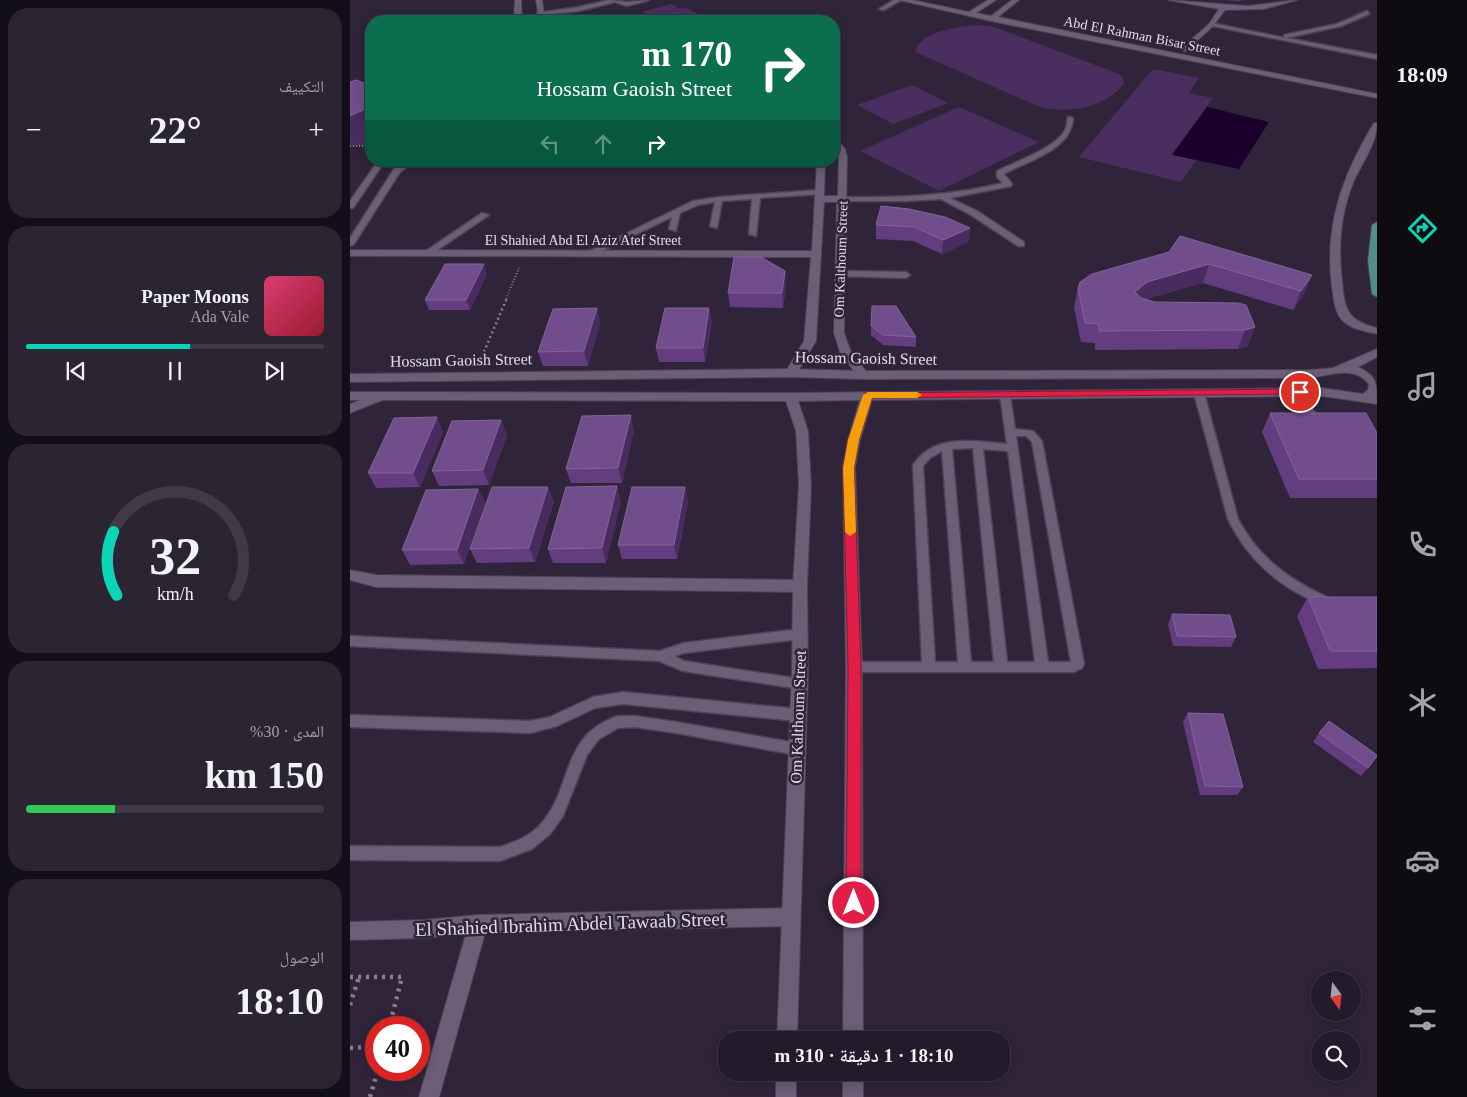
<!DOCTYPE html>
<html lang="ar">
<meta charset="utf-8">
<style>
body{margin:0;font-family:"Times New Roman","Noto Naskh Arabic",serif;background:#2b2433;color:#f1f3f6;direction:rtl;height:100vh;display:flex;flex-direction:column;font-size:19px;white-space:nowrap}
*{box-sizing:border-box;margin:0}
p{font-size:16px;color:#a3a1a9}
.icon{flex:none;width:28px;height:28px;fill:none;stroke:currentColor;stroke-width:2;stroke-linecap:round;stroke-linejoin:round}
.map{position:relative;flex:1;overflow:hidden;direction:ltr}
.side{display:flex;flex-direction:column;gap:8px;padding:8px;background:#130f18;width:350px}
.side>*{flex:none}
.hud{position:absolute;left:15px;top:15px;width:475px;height:152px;border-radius:20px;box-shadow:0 2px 12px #0003,0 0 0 1px #403947;direction:rtl;background:#0b6e4f;color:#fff;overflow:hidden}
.needle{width:32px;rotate:165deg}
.tools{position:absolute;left:961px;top:971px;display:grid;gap:10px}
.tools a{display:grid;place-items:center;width:50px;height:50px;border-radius:50%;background:#231b2b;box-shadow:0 2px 12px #0003,0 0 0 1px #403947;font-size:25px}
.speed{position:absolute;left:15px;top:1016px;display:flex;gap:10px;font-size:25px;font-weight:700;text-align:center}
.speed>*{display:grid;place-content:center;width:65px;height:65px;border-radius:50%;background:#231b2b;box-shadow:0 2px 12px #0003,0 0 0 1px #403947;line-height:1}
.speed .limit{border:8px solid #d22;background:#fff;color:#111}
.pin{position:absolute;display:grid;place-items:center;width:42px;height:42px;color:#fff;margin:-21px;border:2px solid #fff;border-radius:50%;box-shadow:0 1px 5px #0007}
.me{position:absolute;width:55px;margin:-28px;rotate:0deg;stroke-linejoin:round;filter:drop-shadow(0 0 4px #0008)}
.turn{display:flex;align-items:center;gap:18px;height:105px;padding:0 25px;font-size:22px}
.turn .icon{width:65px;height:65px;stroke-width:2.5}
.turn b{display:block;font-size:35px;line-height:42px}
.lanes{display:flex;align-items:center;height:48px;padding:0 25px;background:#0003;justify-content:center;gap:25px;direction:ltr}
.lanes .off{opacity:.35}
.big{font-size:38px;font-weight:600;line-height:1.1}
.side .widget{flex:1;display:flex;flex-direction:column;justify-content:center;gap:8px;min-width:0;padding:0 18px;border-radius:20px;background:#2b2433}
.side .dial{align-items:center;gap:0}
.dial svg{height:130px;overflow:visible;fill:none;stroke:#403947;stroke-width:7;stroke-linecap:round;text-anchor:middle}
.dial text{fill:#f1f3f6;stroke:none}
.song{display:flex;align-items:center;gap:15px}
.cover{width:60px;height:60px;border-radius:8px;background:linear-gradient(135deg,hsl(340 70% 55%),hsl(350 70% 35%))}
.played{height:5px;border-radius:2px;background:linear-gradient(90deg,#0bd5b5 55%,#403947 55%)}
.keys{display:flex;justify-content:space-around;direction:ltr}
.heat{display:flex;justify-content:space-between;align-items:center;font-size:28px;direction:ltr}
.charge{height:8px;border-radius:4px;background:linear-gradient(90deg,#34c759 30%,#403947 0)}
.trip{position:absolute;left:368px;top:1031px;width:292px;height:50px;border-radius:20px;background:#231b2b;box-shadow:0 2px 12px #0003,0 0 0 1px #403947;font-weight:600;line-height:50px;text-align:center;direction:rtl}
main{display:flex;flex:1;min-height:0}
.tab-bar{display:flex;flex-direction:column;width:90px;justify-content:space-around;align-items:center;background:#0e0b11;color:#a3a1a9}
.tab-bar .icon{width:35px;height:35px}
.tab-bar .current{color:#0bd5b5}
.tab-bar b{font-size:22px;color:#f1f3f6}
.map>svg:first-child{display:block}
.green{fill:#4a2e60}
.water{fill:#1b002e}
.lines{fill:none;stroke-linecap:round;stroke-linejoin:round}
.service-casing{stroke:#4c4354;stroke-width:3}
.minor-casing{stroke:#4c4354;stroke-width:2}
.tertiary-casing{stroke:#4c4354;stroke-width:2}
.primary-casing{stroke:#4c4354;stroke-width:2}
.path-far2{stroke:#877e8f;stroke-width:2;stroke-dasharray:1 2;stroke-linecap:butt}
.path-far1{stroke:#877e8f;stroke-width:2.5;stroke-dasharray:2 3;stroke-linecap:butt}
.path{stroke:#877e8f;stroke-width:4.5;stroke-dasharray:3 5;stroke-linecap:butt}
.service{fill:#6b5e76;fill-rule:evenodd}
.minor{fill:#6b5e76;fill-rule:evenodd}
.tertiary{fill:#6b5e76;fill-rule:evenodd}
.primary{fill:#518d89;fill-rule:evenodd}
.wall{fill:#643d80}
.shaded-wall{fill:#492c5f}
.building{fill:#714e8b;stroke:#83649a}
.route{fill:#e11d48;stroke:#92132f}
.slow{fill:#f59e0b}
.labels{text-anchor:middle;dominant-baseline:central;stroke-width:5;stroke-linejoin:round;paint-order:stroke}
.far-street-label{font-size:14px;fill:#e2dbe9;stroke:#2f2439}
.street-label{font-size:16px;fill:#e2dbe9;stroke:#2f2439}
.near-street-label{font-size:19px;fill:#e2dbe9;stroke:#2f2439}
</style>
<main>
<nav class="tab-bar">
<b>18:09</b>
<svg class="icon current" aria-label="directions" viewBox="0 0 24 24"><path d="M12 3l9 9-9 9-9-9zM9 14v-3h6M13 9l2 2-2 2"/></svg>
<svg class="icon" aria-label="music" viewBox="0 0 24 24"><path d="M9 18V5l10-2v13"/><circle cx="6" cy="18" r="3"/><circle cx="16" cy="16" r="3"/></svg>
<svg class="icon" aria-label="phone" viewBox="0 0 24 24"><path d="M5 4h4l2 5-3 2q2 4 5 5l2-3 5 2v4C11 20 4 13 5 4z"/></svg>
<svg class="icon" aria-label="climate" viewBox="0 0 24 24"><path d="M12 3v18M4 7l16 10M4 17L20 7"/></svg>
<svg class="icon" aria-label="car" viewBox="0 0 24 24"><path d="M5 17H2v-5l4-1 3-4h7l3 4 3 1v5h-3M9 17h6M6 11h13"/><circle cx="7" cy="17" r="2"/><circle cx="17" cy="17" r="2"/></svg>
<svg class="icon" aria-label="filters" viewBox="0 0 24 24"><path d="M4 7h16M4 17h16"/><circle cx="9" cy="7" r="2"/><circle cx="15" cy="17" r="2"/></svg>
</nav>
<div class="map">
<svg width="1027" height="1097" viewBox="0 0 1027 1097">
<rect width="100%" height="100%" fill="#2f2439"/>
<path class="green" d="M321 4 330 9 335 7 363 21H303L298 19 301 17 292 12Z
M627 25 644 27 769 74 773 77 774 83C757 108 715 115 687 106L565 52C568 32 610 26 627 25Z
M803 69 849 78 839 93 863 98 822 154 846 160 831 182 729 157Z
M562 85 598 103 543 124 507 105Z
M21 89V146H0V93Z
M609 107 689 142 589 191 510 151Z"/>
<path class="water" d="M857 107 919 122 889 169 822 155Z"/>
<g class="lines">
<g class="service-casing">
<path id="service" d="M259 0 277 2 299 0 277 6 265 2 229 11 190 15 187 13 229 7Z
M544 0H551L534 10 529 9Z
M1017 11 1019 14 991 26 936 38 1027 55V59L858 25 861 23 935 38 934 35 987 24Z
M718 117 723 118C722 150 677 161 654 174L662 184 661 186 600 198 627 211 674 242V246H668L621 215 591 199 555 201H493L489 199 493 197C547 198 600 196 653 183L647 177V171C665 162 709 147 716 128 717 124 717 120 718 117Z
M28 161H35L3 208H0V201Z
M56 161H64L50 172 4 244 0 246V238L44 169Z
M469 190H472V194L410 198 406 236 399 234 402 199 372 201 367 228 360 226 365 202 348 205 330 213 326 231 319 229 322 217 243 255 236 253 343 201 369 197Z
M132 213 139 215 80 255 73 253Z
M491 271 556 272 560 275 556 278 488 276 487 274Z
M950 389C959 393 959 406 965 413 968 417 972 419 975 422L974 424C957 427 951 403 945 392Z
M849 390 854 393 888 519C909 559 941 581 981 599L983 602 981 605C974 608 966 602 959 599 922 581 896 556 878 519L844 393Z
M655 392 660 395 665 429 683 431 692 441 734 664 732 668 724 672H504L500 671 498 667 500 663 504 662H572L563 465C584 433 624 441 657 444L650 395ZM666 436H676L682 442 721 662H698ZM623 448 644 662H621L602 449ZM633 449 658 451 685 662H657ZM592 451 608 662H585L573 466 580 458Z
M450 629 454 630 456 634 454 638 450 639 334 653 324 656 334 661 450 679 454 680 456 684 454 688 450 689 333 671 309 661 0 646V636L310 651 334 643Z
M273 692 448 709 453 711 455 715 453 719 448 721 273 704 245 708 207 726 180 733 0 727V715L180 721 200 717 243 697Z
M268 716H285L326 722 447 743 452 745 454 749 452 753 447 755 326 733 285 727 268 728 249 739 237 755 213 816 200 834 182 849 150 861 0 860V846L150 847C165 842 179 837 190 825 224 788 209 736 268 716Z"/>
</g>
<g class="minor-casing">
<path id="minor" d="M165 0H171L172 21H166L164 16Z
M186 0H192L195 21H189Z
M549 0H562L619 12 638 0H646L626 13 641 16 662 0H669L648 17 1027 94V98L641 21Z
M818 0 898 6 947 0 914 9 875 10 863 26 836 51H833V47L859 24 869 9Z
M484 137 495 149 497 157 494 333 501 352 519 375 513 379 509 378 490 352 484 333 487 202H474L466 341 445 376 441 377 435 373 454 341 461 257 0 256V250L462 251 467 161H475L474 196H488L489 157 484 145Z
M31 392 37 396 35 399 0 413V404Z
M0 570 26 575 450 580 455 582 457 586 455 590 450 592 26 587 0 580Z
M440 908 447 910 449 917 447 924 440 926 135 933 89 1097H69L116 934 74 938 0 940V922L74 920 128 915Z"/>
</g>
<g class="tertiary-casing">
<path id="tertiary" d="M1024 123H1027C1027 144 1011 164 1003 183 990 215 988 247 992 281 995 311 997 320 1027 328V334C1015 331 1000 329 992 320 984 311 984 299 982 287 974 226 992 176 1024 123Z
M1027 349V357L1008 367C1027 376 1027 383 1027 404L972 396 522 400 510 440 505 467 512 667 513 1040H493L496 667 493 467 498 440 510 400 448 401 458 431 461 485 457 586 458 671 447 1040H427L442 671 443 586 449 485 446 431 436 401 0 400V392L441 393 972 388 1013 394 1018 390 1019 384C1004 365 981 375 960 378L513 379 441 377 0 382V374L441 369 513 371 960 370 983 368Z
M426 1072H446V1097H426Z
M493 1072H513V1097H493Z"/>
</g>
<g class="primary-casing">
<path id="primary" d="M1027 222V297L1022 294 1018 261 1022 225Z"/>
</g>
<path class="path-far2" d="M0 146H21
M156 299 169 268"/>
<path class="path-far1" d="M130 361 157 298"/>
<path class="path" d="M0 977H52L39 1028
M0 1005 9 977
M0 1048 26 1046
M20 1097 28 1070"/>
<use href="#service" class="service"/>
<use href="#minor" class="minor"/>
<use href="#tertiary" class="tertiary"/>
<use href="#primary" class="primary"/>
</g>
<path class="wall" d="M876 0H894L888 1Z
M526 225 620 228 618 242 592 254 563 241 526 239Z
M819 252 962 275 954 294 943 310 853 283 796 299 805 302 905 327 898 346 888 349 745 350V343L731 342 724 307 728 288Z
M435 271 436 285 433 308 380 307 378 293Z
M137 274 120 310H79L75 300Z
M247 308 250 323 238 366H193L188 352Z
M362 322 355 362H309L306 348Z
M521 326 566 337V347L533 345 521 335Z
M920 413 1027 433V498H940L912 432Z
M151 420 157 435 139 485 89 486 82 471Z
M284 430 272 483H221L216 469Z
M93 432 70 487 26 488 18 473Z
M335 487 338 502 327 559H272L268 545Z
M128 489 135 503 114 564 60 565 52 550Z
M204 501 185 562 127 563 120 549Z
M271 501 256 563H203L198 549Z
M958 597H1027V668L968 669 947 616Z
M822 614 886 637 881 647 823 646 818 624Z
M838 713 893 787 887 795H850L833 722Z
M969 733 1018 768 1011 776 963 742Z"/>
<path class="shaded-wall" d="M20 107 21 112V127L0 136V116Z
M620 228 618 242 592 254 593 240Z
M134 264 137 274 120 310 116 300Z
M859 264 853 283 792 300 785 292 797 282Z
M435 271 436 285 433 308 432 293Z
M962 275 954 294 943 310 951 291Z
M247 308 250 323 238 366 234 351Z
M359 308 362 322 355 362 353 348Z
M905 327 898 346 888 349 895 330Z
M281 415 284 430 272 483 268 468Z
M87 417 93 432 70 487 63 473Z
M151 420 157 435 139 485 133 470Z
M267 486 271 501 256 563 252 548Z
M198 487 204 501 185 562 179 548Z
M335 487 338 502 327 559 324 545Z
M128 489 135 503 114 564 107 550Z"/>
<path class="building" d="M405 15 418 21H385Z
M6 80 14 83 21 80V108L20 107 0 116V82Z
M531 206 559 209 595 217 620 228 593 240 564 227 526 225Z
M830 236 962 275 951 291 859 264 797 282 785 292 791 298 805 302 888 303 896 305 905 327 895 330 749 331V324L735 323 728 288 730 282 742 274 819 252Z
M384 257H411L435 271 432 293H378Z
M95 264H134L116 300H75Z
M522 306H546L566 337 533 335 521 326Z
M247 308 234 351 188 352 203 309Z
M315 308H359L353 348H306Z
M920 413H1016L1027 433V479H949Z
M281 415 268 468 216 469 232 416Z
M87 417 63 473H18L44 418Z
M151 420 133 470 82 471 102 421Z
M267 486 252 548 198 549 216 487Z
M142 487H198L179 548 120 549Z
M282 487H335L324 545H268Z
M128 489 107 550H52L76 490Z
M958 597H1027V651H980Z
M822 614 880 615 886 637 827 636Z
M838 713 873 714 893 787 855 786Z
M979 721 1027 755V756L1018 768 969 733Z"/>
<path class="route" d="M950 389 954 390V394L522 398 509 440 504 468 511 667V903L509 908 504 910 498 908 496 903 498 667 493 468 498 440 515 393Z"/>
<path class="slow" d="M518 392H567L572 395 567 398H522L509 440 504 468 506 532 500 536 495 532 493 468 498 440 513 395Z"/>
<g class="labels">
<g class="far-street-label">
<text transform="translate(792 36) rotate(11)">Abd El Rahman Bisar Street</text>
<text x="233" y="240">El Shahied Abd El Aziz Atef Street</text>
<text transform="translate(491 259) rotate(-88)">Om Kalthoum Street</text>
</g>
<g class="street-label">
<text transform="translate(516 358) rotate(1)">Hossam Gaoish Street</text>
<text transform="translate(111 360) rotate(-1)">Hossam Gaoish Street</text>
<text transform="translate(448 717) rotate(-88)">Om Kalthoum Street</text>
</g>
<g class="near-street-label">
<text transform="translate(220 924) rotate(-2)">El Shahied Ibrahim Abdel Tawaab Street</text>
</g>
</g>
</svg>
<div class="tools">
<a><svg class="needle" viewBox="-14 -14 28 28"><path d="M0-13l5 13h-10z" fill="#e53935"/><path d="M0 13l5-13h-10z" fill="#a3a1a9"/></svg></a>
<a><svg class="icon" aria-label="search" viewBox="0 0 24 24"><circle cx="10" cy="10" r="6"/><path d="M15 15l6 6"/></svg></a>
</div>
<div class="speed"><div class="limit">40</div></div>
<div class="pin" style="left:950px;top:392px;background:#d93025"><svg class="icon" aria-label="arrive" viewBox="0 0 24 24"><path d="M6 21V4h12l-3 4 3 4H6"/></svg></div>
<svg class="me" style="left:504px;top:903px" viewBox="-20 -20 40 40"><circle r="17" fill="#e11d48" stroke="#fff" stroke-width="3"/><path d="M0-11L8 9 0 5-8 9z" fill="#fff"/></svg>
<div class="trip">18:10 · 1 دقيقة · 310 m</div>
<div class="hud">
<div class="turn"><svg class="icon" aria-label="right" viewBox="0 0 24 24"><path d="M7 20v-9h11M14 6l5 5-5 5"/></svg><div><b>170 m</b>Hossam Gaoish Street</div></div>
<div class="lanes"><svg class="icon off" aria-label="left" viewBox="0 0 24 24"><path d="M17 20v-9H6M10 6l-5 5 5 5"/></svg><svg class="icon off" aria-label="ahead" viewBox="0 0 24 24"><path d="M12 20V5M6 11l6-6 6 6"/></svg><svg class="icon" aria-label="right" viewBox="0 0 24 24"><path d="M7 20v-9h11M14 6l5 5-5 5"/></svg></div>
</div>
</div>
<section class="side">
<div class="widget"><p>التكييف</p>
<div class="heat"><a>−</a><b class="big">22°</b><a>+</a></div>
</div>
<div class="widget">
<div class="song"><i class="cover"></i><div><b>Paper Moons</b><p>Ada Vale</p></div></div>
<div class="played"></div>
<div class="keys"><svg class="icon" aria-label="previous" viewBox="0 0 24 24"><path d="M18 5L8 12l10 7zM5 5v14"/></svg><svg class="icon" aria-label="pause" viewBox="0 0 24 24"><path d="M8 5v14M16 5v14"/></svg><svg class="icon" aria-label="next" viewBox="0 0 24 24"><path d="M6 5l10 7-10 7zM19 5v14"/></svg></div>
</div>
<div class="widget dial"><svg viewBox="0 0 100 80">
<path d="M14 69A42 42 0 1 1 86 69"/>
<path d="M14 69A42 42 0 0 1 12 30" stroke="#0bd5b5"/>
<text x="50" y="56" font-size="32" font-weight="700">32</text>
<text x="50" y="72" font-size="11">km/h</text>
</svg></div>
<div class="widget"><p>المدى · 30%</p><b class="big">150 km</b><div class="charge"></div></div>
<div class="widget"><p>الوصول</p><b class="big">18:10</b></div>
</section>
</main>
